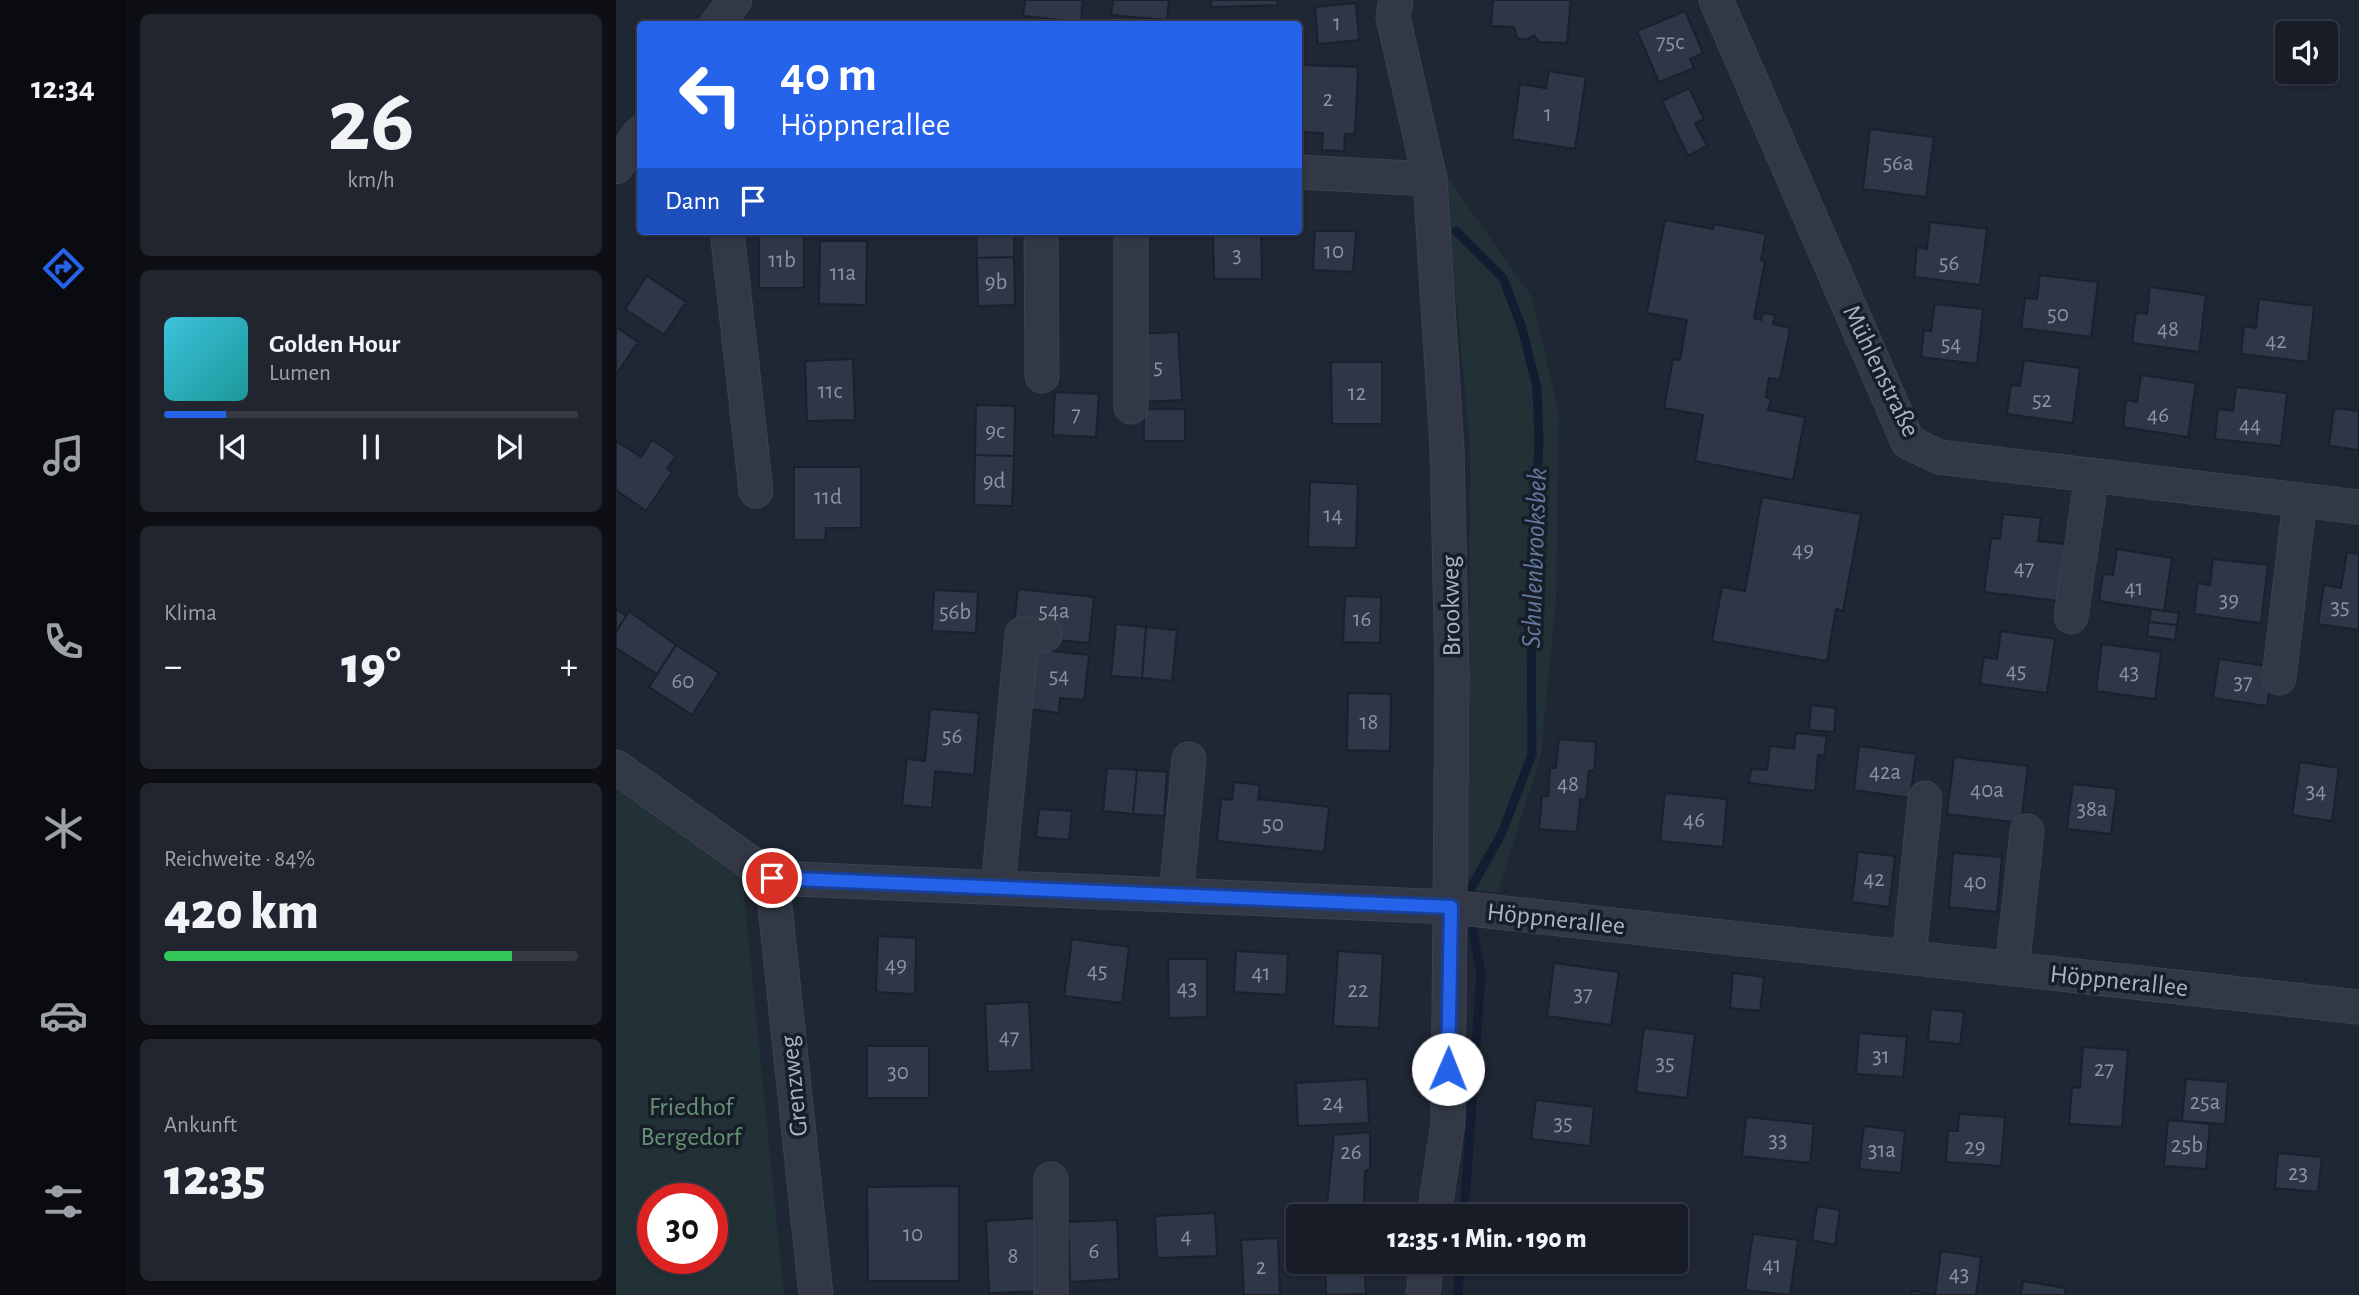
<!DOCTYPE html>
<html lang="de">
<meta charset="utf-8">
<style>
body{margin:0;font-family:"Alegreya Sans",sans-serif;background:#20252f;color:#f1f3f6;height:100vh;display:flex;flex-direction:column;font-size:26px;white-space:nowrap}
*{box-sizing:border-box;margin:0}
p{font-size:23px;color:#9ea1a7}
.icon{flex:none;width:38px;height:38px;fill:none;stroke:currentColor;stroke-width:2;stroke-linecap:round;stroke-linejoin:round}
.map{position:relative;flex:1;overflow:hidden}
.side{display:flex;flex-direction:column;gap:14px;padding:14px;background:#0d0f15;width:490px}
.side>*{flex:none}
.guide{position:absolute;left:21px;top:21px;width:665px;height:214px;border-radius:7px;box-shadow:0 2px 5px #0004,0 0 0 2px #363a44;background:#2563eb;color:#fff;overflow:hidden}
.buttons{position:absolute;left:1659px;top:21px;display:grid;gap:14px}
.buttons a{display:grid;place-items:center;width:63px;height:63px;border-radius:7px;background:#171c27;box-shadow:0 2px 5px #0004,0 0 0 2px #363a44;font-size:35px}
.speed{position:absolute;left:21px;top:1183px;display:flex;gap:14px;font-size:35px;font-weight:700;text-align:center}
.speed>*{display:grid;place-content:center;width:91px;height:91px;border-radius:50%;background:#171c27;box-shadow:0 2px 5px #0004,0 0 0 2px #363a44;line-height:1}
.speed .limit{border:10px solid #d22;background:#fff;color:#111}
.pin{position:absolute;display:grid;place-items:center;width:60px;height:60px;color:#fff;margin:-30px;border:4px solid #fff;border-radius:50%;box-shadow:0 2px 7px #0007}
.me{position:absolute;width:77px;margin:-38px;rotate:1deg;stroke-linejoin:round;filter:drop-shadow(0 0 5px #0008)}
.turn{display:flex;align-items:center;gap:24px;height:147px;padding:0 28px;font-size:32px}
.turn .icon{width:91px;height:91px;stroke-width:2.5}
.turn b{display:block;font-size:49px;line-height:60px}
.then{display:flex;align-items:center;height:66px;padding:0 28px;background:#0003;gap:14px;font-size:26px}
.big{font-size:52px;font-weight:800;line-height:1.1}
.side .card{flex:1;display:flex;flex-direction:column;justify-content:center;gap:10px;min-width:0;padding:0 24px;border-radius:10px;background:#20252f}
.side .dial{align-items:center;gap:0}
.dial b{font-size:91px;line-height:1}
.song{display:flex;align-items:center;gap:21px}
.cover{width:84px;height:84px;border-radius:10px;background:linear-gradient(135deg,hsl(190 70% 55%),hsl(180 70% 35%))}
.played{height:7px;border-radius:4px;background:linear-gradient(90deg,#2563eb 15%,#363a44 15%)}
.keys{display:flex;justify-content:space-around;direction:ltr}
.heat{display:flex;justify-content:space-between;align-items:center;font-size:38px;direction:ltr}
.charge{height:10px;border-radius:5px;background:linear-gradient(90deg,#34c759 84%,#363a44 0)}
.trip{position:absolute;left:670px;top:1204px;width:402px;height:70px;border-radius:7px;background:#171c27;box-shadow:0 2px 5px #0004,0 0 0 2px #363a44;font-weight:800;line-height:70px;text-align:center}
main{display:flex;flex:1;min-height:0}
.dock{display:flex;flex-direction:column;width:126px;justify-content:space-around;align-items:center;background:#090b10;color:#9ea1a7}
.dock .icon{width:49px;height:49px}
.dock .active{color:#2563eb}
.dock b{font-size:32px;color:#f1f3f6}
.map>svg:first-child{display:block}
.green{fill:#213136;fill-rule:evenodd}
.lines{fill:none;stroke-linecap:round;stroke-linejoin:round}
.stream{stroke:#131d31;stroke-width:9}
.building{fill:#2e3748;stroke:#1a202c;stroke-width:2}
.minor-casing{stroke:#3c424f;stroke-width:35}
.minor{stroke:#323845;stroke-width:33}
.route-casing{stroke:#184099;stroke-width:18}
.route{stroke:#2563eb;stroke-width:12}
.labels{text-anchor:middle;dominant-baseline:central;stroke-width:7;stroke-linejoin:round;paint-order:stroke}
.number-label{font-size:23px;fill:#8b93a3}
.street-label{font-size:26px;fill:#acb3c3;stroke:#181e29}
.park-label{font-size:26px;fill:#649273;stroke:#181e29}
.water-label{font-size:28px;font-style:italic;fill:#647aa2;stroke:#181e29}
</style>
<main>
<nav class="dock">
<b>12:34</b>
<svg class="icon active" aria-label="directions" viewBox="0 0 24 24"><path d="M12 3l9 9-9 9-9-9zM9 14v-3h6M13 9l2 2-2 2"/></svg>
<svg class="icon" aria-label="music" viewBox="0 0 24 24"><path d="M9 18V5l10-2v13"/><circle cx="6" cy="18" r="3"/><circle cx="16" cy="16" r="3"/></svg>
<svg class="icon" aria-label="phone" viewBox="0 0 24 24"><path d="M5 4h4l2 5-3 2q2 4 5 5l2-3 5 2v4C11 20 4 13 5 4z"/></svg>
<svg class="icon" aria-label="climate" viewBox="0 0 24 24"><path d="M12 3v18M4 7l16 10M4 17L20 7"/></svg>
<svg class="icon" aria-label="car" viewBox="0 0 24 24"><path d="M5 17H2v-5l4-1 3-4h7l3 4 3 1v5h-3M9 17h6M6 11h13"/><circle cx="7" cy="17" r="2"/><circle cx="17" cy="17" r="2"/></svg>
<svg class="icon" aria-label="filters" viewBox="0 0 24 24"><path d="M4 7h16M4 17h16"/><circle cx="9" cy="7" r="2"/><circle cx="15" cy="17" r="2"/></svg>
</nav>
<section class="side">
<div class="card dial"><b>26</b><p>km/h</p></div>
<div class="card">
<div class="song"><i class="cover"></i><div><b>Golden Hour</b><p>Lumen</p></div></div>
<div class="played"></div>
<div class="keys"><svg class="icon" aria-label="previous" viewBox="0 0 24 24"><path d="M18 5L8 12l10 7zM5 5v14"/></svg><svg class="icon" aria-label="pause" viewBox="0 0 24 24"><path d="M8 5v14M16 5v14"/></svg><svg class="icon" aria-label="next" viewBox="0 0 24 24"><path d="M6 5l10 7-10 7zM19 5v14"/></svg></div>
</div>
<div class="card"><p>Klima</p>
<div class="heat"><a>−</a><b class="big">19°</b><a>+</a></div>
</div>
<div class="card"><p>Reichweite · 84%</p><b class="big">420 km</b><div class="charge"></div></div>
<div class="card"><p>Ankunft</p><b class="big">12:35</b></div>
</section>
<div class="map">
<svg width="1743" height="1295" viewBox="0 0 1743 1295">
<rect width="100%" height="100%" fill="#1f2634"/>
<path class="green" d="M829 174 916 297 943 414 940 601 925 755 882 892 846 890 853 675 854 448Z
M0 789 126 873 168 1295H0ZM37 1199H96V1258H37Z"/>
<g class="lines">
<path class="stream" d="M840 231 887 278 906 328 921 388 923 442 915 600 916 754 886 833 855 888 856 896
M848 1216 865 974 855 919
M842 1295 844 1262"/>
</g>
<path class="building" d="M409 0H467L465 22 407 16Z
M497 0H553L551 20 495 15Z
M595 0H662V5L595 7Z
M877 0H955L951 43 923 42 918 35 910 40 901 38 898 27 875 26Z
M740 3 743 40 702 44 699 7Z
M1069 11 1087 53 1074 59 1078 68 1043 82 1021 31Z
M686 65 742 67 739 134H729L728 151 706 150 707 133 682 132Z
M933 71 970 77 959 149 896 139 904 84 930 88Z
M1073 88 1088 119 1079 123 1091 146 1072 156 1046 101Z
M1254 129 1318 137 1310 197 1247 189Z
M1049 220 1097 229 1098 224 1150 234 1145 260 1149 261 1138 318 1145 320 1147 313 1159 315 1157 324 1174 328 1164 380 1153 378 1150 397 1155 399 1152 410 1189 417 1177 480 1079 461 1087 415 1048 408 1057 359 1064 360 1071 320 1031 313Z
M1314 222 1371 229 1364 285 1298 277 1301 247 1311 249Z
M143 231H188V288H143Z
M360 231H398V257L361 258Z
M597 231H645L646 279H598Z
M699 231H740L737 272 697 270Z
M204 241H251L250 305 203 304Z
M398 257 399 305 362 306 361 258Z
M1424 275 1482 282 1475 337 1405 328 1409 298 1421 299Z
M31 276 70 302 48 335 9 309Z
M1534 287 1590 295 1583 352 1516 343 1520 313 1531 314Z
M1643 299 1698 306 1692 362 1625 354 1628 326 1640 328Z
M1319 304 1367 309 1361 364 1305 357 1308 330 1315 331Z
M0 327 22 342 0 375Z
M562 332 566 400 522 402 519 334Z
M237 359 239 420 191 421 189 361Z
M1408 360 1464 368 1457 423 1391 414 1395 385 1404 386Z
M715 362H766V424H716Z
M1525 375 1580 383 1572 437 1507 427 1510 400 1521 402Z
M1620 387 1671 393 1665 446 1599 439 1602 409 1617 411Z
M439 392 483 394 480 437 437 435Z
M360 405 399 406 398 456 359 455Z
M1718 408 1743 411V450L1713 446Z
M528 409H569V441H528Z
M36 440 60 456 51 469 56 472 30 511 0 490V441L25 457Z
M359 455 398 456 396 506 358 505Z
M178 467H245V528H210L209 540H178Z
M694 482 742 484 740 548 692 547Z
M1146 497 1245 514 1227 611 1220 609 1211 661 1096 641 1106 587 1129 591Z
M1387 514 1425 518 1422 541 1449 544 1442 601 1368 592 1375 538 1384 539Z
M1501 549 1556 558 1548 611 1483 601 1487 574 1497 575Z
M1731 552 1743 554V630L1702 624 1708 585 1725 588Z
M1597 559 1652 565 1645 623 1578 614 1582 583 1594 585Z
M402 589 478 597 473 643 443 640 398 624Z
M318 590 362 592 360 633 316 631Z
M729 596 765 597 764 643 727 642Z
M0 609 10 616 0 632Z
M1535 609 1563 613 1561 625 1533 622Z
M13 611 60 645 41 674 0 648V632Z
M1533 622 1561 625 1559 640 1531 636Z
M500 624 530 627 526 678 495 676Z
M530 627 561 630 556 681 526 678Z
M1385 631 1439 639 1431 693 1364 684 1368 657 1381 659Z
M1486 644 1545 652 1539 699 1480 691Z
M60 645 103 673 76 715 33 687Z
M418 649 473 655 468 700 444 698 443 713 412 709Z
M1603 659 1657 667 1651 706 1597 698Z
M732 693 775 694 774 751 731 750Z
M1195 705 1220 708 1218 732 1193 730Z
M314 709 363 713 358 775 319 771 316 808 286 805 291 759 309 761Z
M1180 733 1211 736 1208 756 1202 755 1199 791 1133 783 1135 769 1151 770 1154 746 1178 749Z
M943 739 980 742 978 771H973L970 800 964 799 961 832 923 829 926 796H932L934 768H940Z
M1243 746 1300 754 1294 798 1238 790Z
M1338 757 1412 766 1405 823 1331 814Z
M1684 762 1723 768 1716 821 1676 815Z
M491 768 521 770 517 814 487 811Z
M521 770 551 772 548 816 517 814Z
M618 782 644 785 642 799 713 807 708 852 601 841 605 799 616 800Z
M1457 784 1501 789 1495 834 1451 829Z
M1049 793 1111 799 1107 847 1044 841Z
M423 809 456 811 453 840 420 837Z
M1242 852 1279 856 1273 907 1236 902Z
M1337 853 1386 857 1381 912 1333 907Z
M262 936 300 938 299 994 260 992Z
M456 939 513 947 506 1003 448 996Z
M620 951 672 954 670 995 618 992Z
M722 951 767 954 763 1028 717 1026Z
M552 959H591V1017L553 1018Z
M938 963 1003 972 995 1025 931 1016Z
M1117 973 1148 977 1144 1011 1114 1008Z
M413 1002 416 1070 372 1072 369 1004Z
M1315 1009 1348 1012 1344 1044 1312 1041Z
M1028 1028 1079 1034 1071 1098 1020 1092Z
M1243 1033 1291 1037 1287 1077 1240 1074Z
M251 1046H313V1098H251Z
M1467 1047 1512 1050 1506 1127 1453 1124 1456 1087 1464 1088Z
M751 1079 753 1123 682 1126 680 1083Z
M1570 1079 1612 1082 1609 1124 1566 1121Z
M920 1100 978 1107 974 1146 915 1139Z
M1343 1114 1389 1117 1385 1166 1330 1162 1332 1131H1342Z
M1130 1117 1198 1124 1194 1163 1126 1156Z
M1552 1120 1594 1124 1590 1169 1548 1166Z
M1248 1126 1289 1131 1285 1173 1243 1169Z
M754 1132V1169L749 1171 748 1203 711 1206 718 1135Z
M1662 1153 1706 1157 1702 1192 1659 1188Z
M343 1186V1281H252L251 1187Z
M1201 1206 1224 1210 1219 1245 1196 1240Z
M599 1213 601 1256 541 1258 539 1216Z
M422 1218 425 1291 373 1293 370 1221Z
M501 1220 503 1279 454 1282 452 1222Z
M1137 1234 1182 1240 1174 1295 1129 1290Z
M662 1238 664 1295H628L625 1240Z
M1325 1251 1365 1257 1360 1295H1295L1296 1291 1319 1295Z
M748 1262 750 1294 710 1295 709 1264Z
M1407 1281 1450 1288 1449 1295H1405Z"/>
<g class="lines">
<g class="minor-casing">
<path id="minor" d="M780 0 777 17 814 179 831 448 836 673 832 1123 818 1216
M1100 0 1292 442 1323 457 1743 507
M101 24 119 0
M0 167 24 133
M682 172 814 179
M111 231 140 491
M425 231 426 376
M515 231V407
M1455 617 1476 475
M1663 678 1684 500
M0 767 156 878 835 907 1743 1007
M156 878 200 1295
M382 887 406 634 429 635
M560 895 573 759
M1293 957 1309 798
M1396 969 1411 831
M435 1179V1295
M807 1295 811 1262"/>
</g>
<use href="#minor" class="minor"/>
</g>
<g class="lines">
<g class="route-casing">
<path id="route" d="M156 878 835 907 832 1069"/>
</g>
<use href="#route" class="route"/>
</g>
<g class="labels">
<g class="number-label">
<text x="721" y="23">1</text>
<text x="1054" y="42">75c</text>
<text x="712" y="99">2</text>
<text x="932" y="114">1</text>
<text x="1282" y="163">56a</text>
<text x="718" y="251">10</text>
<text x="621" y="255">3</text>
<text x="166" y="260">11b</text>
<text x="1333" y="263">56</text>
<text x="227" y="273">11a</text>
<text x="380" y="282">9b</text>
<text x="1442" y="314">50</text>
<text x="1552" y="329">48</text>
<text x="1660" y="341">42</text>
<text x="1335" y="344">54</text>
<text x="542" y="367">5</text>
<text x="214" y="391">11c</text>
<text x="741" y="393">12</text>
<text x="1426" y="400">52</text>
<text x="460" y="414">7</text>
<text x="1542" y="415">46</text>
<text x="1634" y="425">44</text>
<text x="379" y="431">9c</text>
<text x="378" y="481">9d</text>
<text x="212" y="497">11d</text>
<text x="717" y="515">14</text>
<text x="1187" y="550">49</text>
<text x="1408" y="568">47</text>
<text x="1518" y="588">41</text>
<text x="1613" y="600">39</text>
<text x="1724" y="607">35</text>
<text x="438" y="611">54a</text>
<text x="339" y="612">56b</text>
<text x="746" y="619">16</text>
<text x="1400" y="671">45</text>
<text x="1513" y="672">43</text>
<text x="443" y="676">54</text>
<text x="67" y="681">60</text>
<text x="1627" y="682">37</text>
<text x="753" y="722">18</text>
<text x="336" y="736">56</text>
<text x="1269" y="772">42a</text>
<text x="952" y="784">48</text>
<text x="1371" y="790">40a</text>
<text x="1700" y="791">34</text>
<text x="1476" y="809">38a</text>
<text x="1078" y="820">46</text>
<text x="657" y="824">50</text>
<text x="1258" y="879">42</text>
<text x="1359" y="882">40</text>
<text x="280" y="965">49</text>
<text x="481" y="971">45</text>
<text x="645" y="973">41</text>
<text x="571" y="988">43</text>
<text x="742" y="990">22</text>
<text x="967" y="994">37</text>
<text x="393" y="1037">47</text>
<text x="1265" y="1056">31</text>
<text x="1049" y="1063">35</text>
<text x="1488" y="1069">27</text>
<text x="282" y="1072">30</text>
<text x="1589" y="1102">25a</text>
<text x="717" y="1103">24</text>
<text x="947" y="1123">35</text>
<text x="1162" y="1140">33</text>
<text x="1571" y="1145">25b</text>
<text x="1359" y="1147">29</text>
<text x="1266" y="1150">31a</text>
<text x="735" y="1152">26</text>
<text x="1682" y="1173">23</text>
<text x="297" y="1234">10</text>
<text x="570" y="1236">4</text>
<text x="478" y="1251">6</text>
<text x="397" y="1256">8</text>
<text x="1156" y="1265">41</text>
<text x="645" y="1267">2</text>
<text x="1343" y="1274">43</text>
</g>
<g class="street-label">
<text transform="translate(1265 371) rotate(64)">Mühlenstraße</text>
<text transform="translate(835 606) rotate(-91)">Brookweg</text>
<text transform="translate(940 919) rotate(6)">Höppnerallee</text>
<text transform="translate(1503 981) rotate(6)">Höppnerallee</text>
<text transform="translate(178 1086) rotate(-96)">Grenzweg</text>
</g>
<g class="park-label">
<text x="75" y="1107">Friedhof<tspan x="75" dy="30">Bergedorf</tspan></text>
</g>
<g class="water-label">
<text transform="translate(919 558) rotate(-88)">Schulenbrooksbek</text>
</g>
</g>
</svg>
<div class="buttons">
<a><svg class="icon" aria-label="sound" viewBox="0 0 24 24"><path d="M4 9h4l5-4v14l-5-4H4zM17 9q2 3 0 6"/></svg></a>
</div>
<div class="speed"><div class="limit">30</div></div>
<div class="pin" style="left:156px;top:878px;background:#d93025"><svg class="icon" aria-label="arrive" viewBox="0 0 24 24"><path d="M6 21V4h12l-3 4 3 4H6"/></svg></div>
<svg class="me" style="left:832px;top:1069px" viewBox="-20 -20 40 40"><circle r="19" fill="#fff"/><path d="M0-13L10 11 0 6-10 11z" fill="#2563eb"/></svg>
<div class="trip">12:35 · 1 Min. · 190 m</div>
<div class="guide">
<div class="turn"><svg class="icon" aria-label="left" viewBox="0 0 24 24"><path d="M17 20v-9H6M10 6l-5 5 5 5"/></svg><div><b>40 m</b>Höppnerallee</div></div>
<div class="then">Dann<svg class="icon" aria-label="arrive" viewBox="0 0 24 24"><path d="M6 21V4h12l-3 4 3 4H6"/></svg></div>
</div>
</div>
</main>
